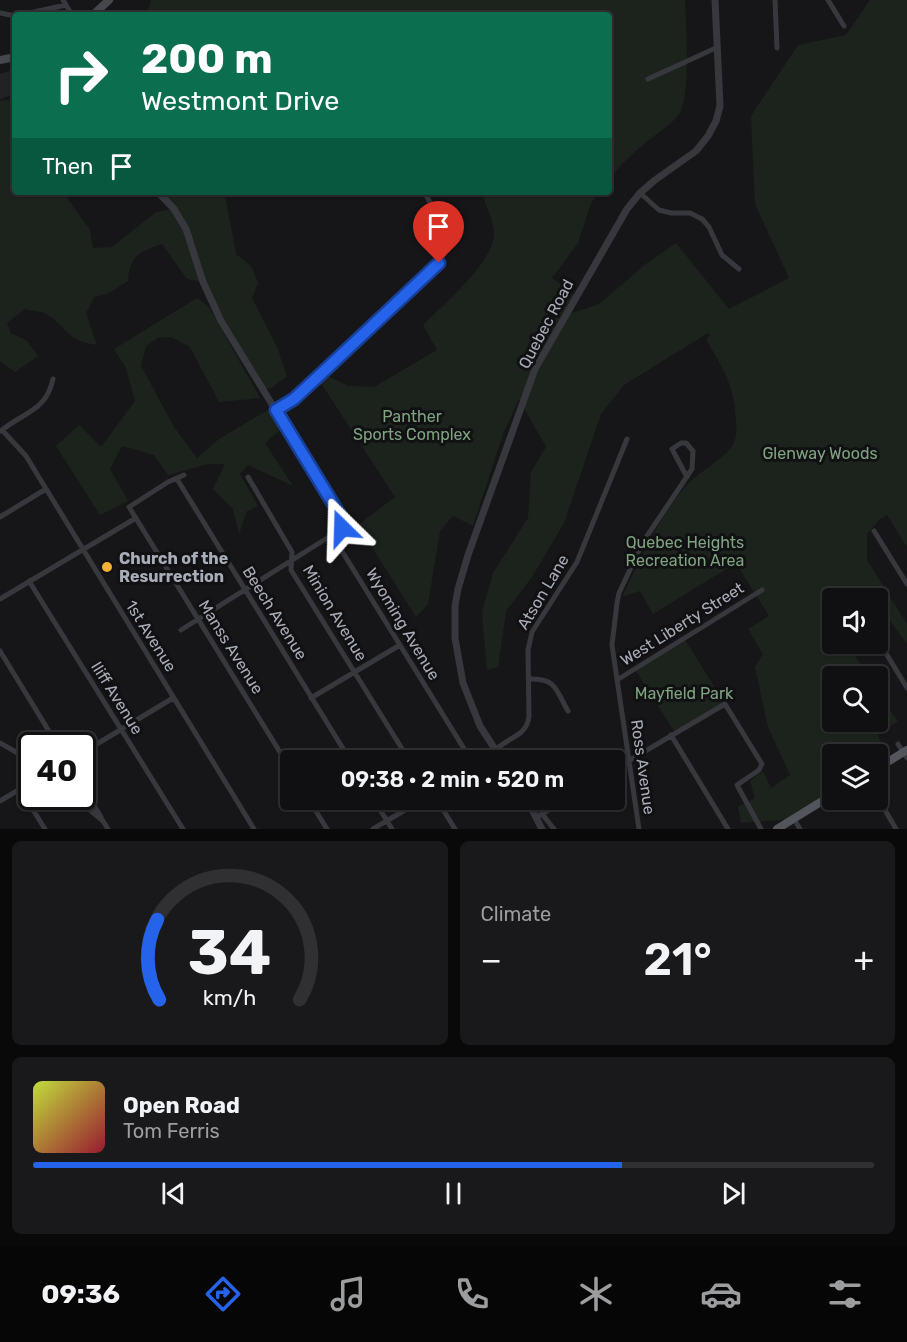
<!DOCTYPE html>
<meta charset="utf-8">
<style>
body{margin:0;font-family:Rubik,sans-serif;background:#19191b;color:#f1f3f6;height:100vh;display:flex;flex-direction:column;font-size:22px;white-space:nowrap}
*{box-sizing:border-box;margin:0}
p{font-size:20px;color:#9c9d9f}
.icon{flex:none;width:33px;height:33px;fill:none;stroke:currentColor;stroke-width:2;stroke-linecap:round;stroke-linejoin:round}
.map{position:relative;height:829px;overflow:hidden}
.details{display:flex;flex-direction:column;gap:12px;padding:12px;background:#09090a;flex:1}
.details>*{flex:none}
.hud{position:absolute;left:12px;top:12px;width:600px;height:183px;border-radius:6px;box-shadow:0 2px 4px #0004,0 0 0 2px #303032;background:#0b6e4f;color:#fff;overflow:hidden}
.buttons{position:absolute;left:822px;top:588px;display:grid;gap:12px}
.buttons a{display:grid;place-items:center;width:66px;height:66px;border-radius:6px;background:#101012;box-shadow:0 2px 4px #0004,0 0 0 2px #303032;font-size:30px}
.speed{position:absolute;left:18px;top:732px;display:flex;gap:12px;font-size:30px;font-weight:700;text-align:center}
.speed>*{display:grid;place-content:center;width:78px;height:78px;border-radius:50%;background:#101012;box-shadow:0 2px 4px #0004,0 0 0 2px #303032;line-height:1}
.speed .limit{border:3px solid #111;border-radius:9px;background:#fff;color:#111}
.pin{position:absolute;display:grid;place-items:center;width:51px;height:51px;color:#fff;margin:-62px -26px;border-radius:50% 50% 50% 0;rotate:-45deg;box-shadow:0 0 6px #0007}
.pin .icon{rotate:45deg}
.me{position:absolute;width:66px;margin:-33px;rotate:338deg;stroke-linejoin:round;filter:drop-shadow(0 0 4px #0008)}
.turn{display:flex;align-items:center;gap:21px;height:126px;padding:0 30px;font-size:27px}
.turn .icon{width:78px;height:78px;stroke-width:2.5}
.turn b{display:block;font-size:42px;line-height:51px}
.then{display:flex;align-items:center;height:57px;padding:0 30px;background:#0003;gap:12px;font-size:22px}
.big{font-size:45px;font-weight:600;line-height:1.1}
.details .widget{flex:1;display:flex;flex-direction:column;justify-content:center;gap:9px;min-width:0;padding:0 21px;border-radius:9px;background:#19191b}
.details .dial{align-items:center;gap:0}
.dial svg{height:156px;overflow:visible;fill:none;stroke:#303032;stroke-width:7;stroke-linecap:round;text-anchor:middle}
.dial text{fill:#f1f3f6;stroke:none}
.song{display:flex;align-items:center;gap:18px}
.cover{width:72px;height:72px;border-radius:9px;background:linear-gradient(135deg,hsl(70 70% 55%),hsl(350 70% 35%))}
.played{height:6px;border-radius:3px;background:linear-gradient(90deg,#2563eb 70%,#303032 70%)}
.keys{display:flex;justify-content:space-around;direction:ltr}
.heat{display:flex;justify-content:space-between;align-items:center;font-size:33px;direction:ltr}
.details .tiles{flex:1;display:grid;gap:12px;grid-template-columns:1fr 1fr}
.widget:last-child{grid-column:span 2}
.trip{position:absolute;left:280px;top:750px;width:345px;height:60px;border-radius:6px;background:#101012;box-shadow:0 2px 4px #0004,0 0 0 2px #303032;font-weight:600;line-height:60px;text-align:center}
.tabs{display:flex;height:96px;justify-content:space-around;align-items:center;background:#060607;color:#9c9d9f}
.tabs .icon{width:42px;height:42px}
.tabs .active{color:#2563eb}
.tabs b{font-size:27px;color:#f1f3f6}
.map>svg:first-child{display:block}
.built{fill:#222225}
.green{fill:#1c231d}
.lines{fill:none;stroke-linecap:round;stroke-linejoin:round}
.minor{stroke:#37383d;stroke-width:5}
.tertiary{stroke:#37383d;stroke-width:7}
.secondary{stroke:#45474d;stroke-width:8}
.primary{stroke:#53555c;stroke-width:8}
.route-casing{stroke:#184099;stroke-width:15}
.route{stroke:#2563eb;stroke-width:10}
.poi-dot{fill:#f2b134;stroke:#111113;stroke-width:2}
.labels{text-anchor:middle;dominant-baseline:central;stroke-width:6;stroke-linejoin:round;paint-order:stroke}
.street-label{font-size:16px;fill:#a8adb8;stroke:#111113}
.park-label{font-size:16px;fill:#7fa381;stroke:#111113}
.poi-label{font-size:16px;font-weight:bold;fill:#a8adb8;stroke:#111113;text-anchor:start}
</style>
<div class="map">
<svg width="907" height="829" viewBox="0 0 907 829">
<rect width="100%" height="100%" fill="#161618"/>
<path class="built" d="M15 69V94L0 99V74Z"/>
<path class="green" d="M151 0H685C686 23 691 97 679 114 672 124 661 130 652 138 636 150 621 164 609 179V15H147Z
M870 0H907V547L887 515 880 519 867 534V560L907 624V644L878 605V598H832V644H860L853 652 862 667 870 666 877 676H832V722H878V678L885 690 883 701 898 721 878 735 885 754 878 759V754H832V795L794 819 741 823 738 807 755 798 750 781 763 771 771 788 790 775 768 727 755 667 763 654 748 629 769 616 736 563 653 614 640 591 622 597C640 559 658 518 686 486 698 472 723 460 732 446 737 438 737 429 736 420 734 383 723 370 706 339L710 336 708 333 624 385 601 414 564 523 532 577 506 611 498 667 487 670 482 612 493 573 528 518 531 472 546 447 519 399 503 434 473 526 453 516 440 531 428 604 416 617 358 525 395 497 317 377 322 373 348 386 374 387 437 350 423 325C442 306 495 261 494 233 494 222 485 203 481 192H599L591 203 578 243 552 278 576 296 566 315 599 304 647 263 676 243 729 309 789 278 755 204 751 116 798 45 846 35Z
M15 99V192H63L90 230 93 248 112 247 156 212 174 209 158 192H222L226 200 236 254 251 266 258 283 252 298 277 347 287 376 270 389 262 387 221 321 203 282 187 279 162 244C141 251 129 256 128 281L109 293 94 297 86 313 97 345C65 340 70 330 48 315 43 311 32 311 25 309L7 323 11 333 27 341 38 356 15 372 0 361V101Z
M197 298 209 307 260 398 219 402 190 347 171 337 158 338 146 346 141 366 174 427 197 458 219 439 268 410 280 430 265 443 293 486 248 465 240 474 258 506 247 511 239 534 233 509 213 489 225 464H208L168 475 154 455 122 446 110 469 128 501 100 515 56 446 79 425 101 447 135 401 126 368 114 349Z
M684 638 725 704 675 733 635 669Z"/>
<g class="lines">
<path class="minor" d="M63 0 72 15
M775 0 777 48
M828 0 844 26
M0 13 15 16
M20 15 66 5
M648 79 718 47
M640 193 659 210 671 213H690L702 219 709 227 722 255 739 269
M276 410 294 399 322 373 439 263C458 234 435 218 425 192
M2 430 26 456 254 829
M1 431C23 412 46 412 53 379
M184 475 168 482 129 507 291 770
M248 477 292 552 291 570 409 760
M177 479 350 760
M0 517 46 489
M874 531 907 584
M29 581 183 829
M0 599 136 518
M181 630 332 535 471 760
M878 640 907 688
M0 651 58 746
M528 679C557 678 555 689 568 711
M617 680 762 590
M311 698 400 645
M671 735 728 829
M0 743 16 752 32 765
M898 744 907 758
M82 753 173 698
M485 760C491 757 494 752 499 747 512 736 527 735 529 716L528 650 532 632 577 562 627 439
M615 769 725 704 762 764 759 770 737 785 761 829
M82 786 101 817
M20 789 45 829
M73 796 103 821 108 829
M878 798 896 829
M309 800 327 829
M374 800 392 829
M437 800 455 829
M0 801 32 782
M542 814 554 829
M537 817 565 800
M794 819 800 829
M373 829 422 800
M639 829 612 645 617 603 619 593 643 542 692 469 693 451 686 443H681L672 449 687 477"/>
<path class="tertiary" d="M158 192 174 209 186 229 203 282 221 321 343 520 342 528 332 535
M502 760 480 726 463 683 455 638V606L458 589 468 555 535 369 627 209 640 193 655 180 696 151 708 136 716 121 720 106 715 0
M527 800 542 829"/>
<path class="secondary" d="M93 15 109 0
M0 60 15 57"/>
<path class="primary" d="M878 768 907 750
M777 829 832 795"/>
</g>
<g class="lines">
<g class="route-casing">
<path id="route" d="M342 528 343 520 276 410 294 399 322 373 439 263"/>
</g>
<use href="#route" class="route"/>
</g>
<circle class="poi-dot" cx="107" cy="567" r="6"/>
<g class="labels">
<g class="street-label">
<text transform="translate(546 324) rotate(-62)">Quebec Road</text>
<text transform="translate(543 592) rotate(-59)">Atson Lane</text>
<text transform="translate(275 613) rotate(58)">Beech Avenue</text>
<text transform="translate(335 613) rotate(59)">Minion Avenue</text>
<text transform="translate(403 624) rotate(59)">Wyoming Avenue</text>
<text transform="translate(682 624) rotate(-32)">West Liberty Street</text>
<text transform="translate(151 636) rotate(58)">1st Avenue</text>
<text transform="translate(231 647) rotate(58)">Manss Avenue</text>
<text transform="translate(117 698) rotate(58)">Iliff Avenue</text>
<text transform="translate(643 767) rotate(82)">Ross Avenue</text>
</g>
<g class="park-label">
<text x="412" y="416">Panther<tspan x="412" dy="18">Sports Complex</tspan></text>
<text x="820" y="453">Glenway Woods</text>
<text x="685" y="542">Quebec Heights<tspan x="685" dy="18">Recreation Area</tspan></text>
<text x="684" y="693">Mayfield Park</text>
</g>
<g class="poi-label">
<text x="119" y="558">Church of the<tspan x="119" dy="18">Resurrection</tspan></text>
</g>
</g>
</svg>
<div class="buttons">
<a><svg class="icon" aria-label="sound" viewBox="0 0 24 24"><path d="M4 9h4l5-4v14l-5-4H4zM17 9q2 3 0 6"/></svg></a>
<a><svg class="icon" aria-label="search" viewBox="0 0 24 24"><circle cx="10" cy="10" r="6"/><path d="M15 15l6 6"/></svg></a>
<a><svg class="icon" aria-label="layers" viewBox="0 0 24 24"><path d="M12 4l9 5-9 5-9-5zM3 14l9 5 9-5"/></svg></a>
</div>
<div class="speed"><div class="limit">40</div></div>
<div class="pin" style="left:439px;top:263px;background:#d93025"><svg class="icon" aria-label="arrive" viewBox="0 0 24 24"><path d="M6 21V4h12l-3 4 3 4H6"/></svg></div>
<svg class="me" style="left:342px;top:528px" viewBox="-20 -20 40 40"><path d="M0-17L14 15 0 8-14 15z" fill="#2563eb" stroke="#fff" stroke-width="4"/></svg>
<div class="trip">09:38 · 2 min · 520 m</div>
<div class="hud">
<div class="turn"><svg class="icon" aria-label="right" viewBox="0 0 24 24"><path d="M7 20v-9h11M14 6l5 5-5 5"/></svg><div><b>200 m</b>Westmont Drive</div></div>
<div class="then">Then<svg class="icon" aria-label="arrive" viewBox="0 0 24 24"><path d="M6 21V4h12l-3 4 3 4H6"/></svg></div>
</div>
</div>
<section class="details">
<div class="tiles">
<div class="widget dial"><svg viewBox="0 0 100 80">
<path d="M14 69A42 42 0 1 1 86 69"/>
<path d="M14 69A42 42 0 0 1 13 28" stroke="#2563eb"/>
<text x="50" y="56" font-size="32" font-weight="700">34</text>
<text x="50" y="72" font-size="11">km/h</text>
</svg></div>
<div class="widget"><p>Climate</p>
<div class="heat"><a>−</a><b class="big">21°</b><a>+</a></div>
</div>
<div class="widget">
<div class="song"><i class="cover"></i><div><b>Open Road</b><p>Tom Ferris</p></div></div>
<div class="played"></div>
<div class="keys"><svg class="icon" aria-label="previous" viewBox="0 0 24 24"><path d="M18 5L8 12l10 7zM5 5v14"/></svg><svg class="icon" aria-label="pause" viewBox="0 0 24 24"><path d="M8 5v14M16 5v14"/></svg><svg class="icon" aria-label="next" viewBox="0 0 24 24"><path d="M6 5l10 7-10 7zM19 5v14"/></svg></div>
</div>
</div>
</section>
<nav class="tabs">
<b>09:36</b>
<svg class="icon active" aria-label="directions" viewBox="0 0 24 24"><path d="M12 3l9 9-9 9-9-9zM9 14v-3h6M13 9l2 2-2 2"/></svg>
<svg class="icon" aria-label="music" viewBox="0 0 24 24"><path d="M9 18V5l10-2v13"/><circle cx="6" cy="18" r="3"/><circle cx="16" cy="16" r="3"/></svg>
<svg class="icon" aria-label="phone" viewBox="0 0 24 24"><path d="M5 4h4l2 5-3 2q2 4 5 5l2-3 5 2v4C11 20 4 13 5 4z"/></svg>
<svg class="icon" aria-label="climate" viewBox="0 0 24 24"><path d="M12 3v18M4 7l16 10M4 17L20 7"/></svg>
<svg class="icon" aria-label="car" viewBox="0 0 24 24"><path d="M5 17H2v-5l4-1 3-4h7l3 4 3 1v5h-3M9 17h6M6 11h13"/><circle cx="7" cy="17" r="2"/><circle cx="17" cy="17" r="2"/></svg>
<svg class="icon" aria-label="filters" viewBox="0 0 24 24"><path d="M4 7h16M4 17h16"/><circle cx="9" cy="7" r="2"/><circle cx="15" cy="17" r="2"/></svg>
</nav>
